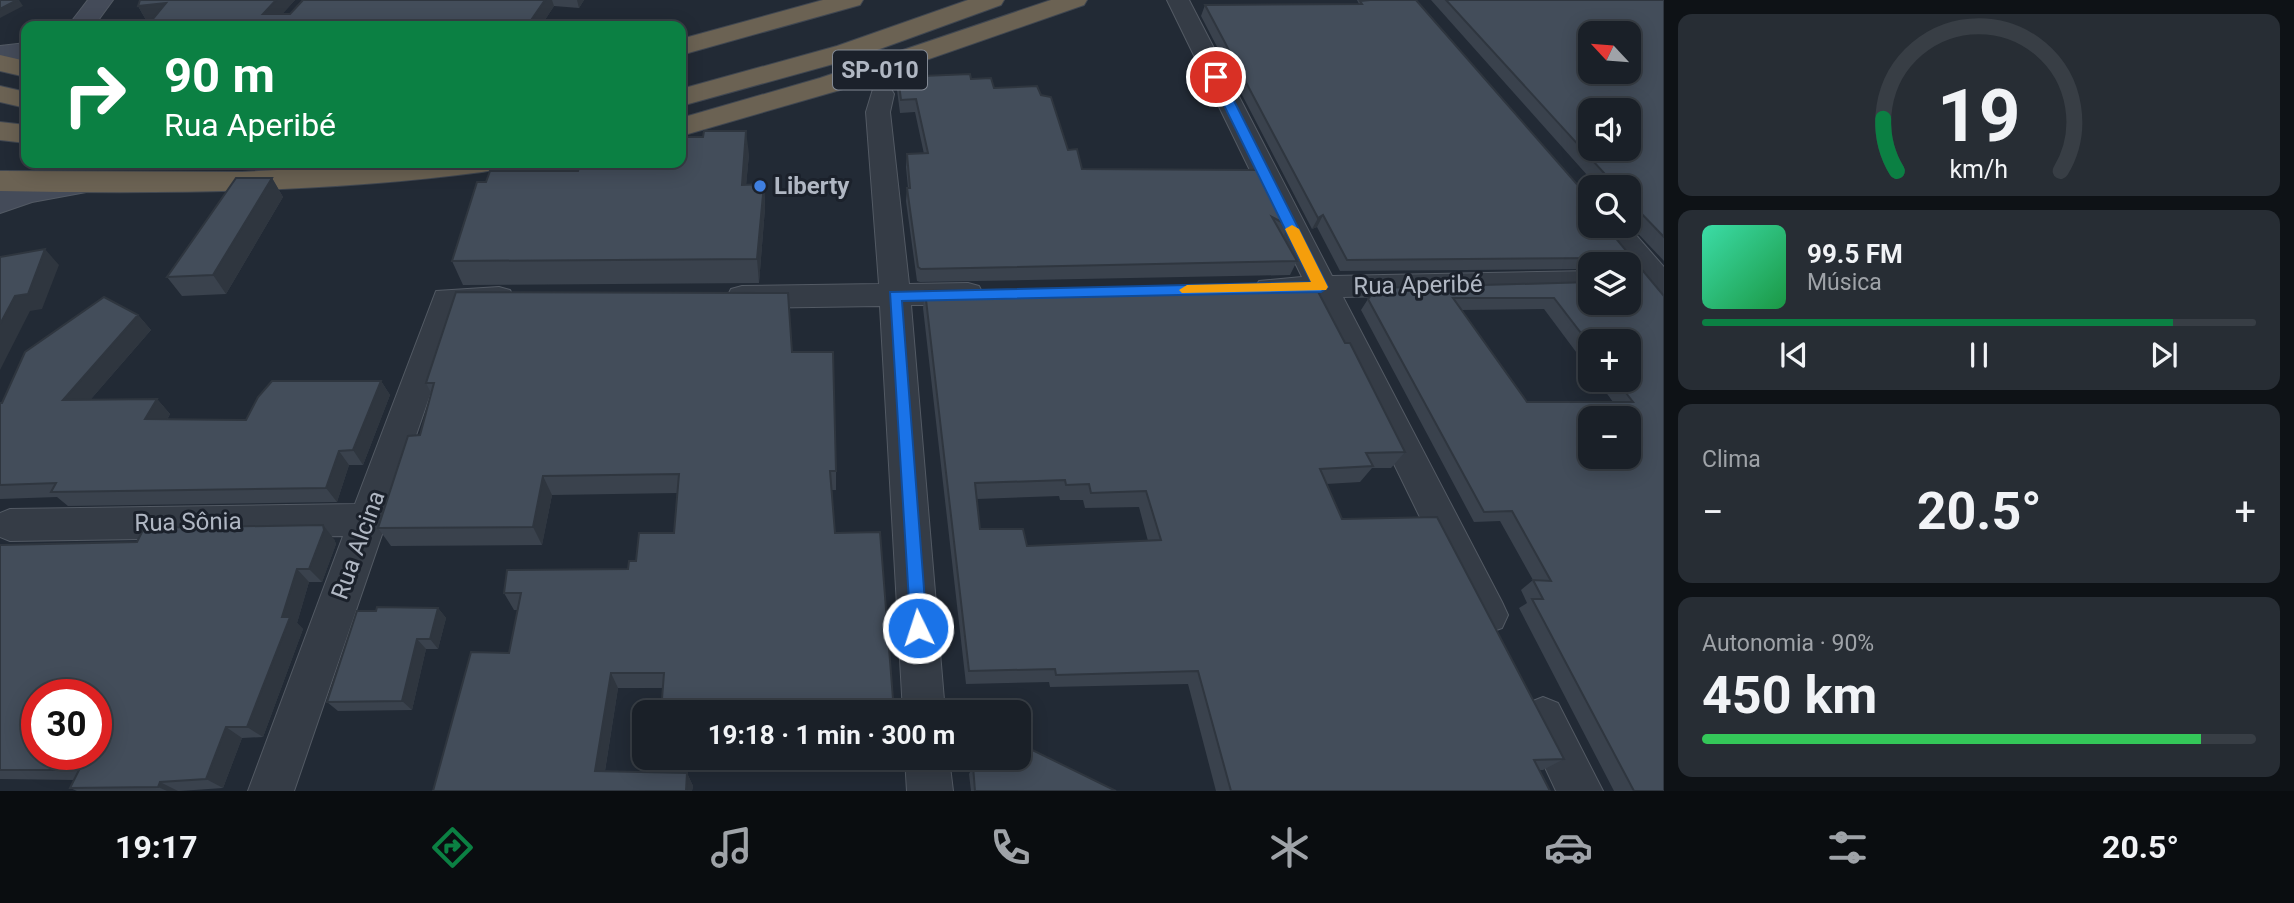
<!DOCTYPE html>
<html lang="pt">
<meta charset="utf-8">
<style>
body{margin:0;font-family:Roboto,sans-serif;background:#272d34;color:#f1f3f6;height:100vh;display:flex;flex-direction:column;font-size:26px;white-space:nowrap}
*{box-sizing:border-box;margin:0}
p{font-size:23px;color:#9fa3a8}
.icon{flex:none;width:38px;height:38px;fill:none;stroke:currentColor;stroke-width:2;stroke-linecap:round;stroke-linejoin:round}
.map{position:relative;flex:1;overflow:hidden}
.panel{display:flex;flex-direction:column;gap:14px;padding:14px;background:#0e1216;width:630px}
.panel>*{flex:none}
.guide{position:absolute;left:21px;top:21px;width:665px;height:147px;border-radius:14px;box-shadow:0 4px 18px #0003,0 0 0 2px #383e45;background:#0b8043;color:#fff;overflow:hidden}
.needle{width:46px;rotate:296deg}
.buttons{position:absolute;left:1578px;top:21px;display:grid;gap:14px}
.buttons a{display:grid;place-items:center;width:63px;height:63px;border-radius:14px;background:#1a2028;box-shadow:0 4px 18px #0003,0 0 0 2px #383e45;font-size:35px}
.speed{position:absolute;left:21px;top:679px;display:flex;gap:14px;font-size:35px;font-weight:700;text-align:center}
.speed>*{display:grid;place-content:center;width:91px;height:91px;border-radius:50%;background:#1a2028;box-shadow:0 4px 18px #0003,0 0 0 2px #383e45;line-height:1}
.speed .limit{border:10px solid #d22;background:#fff;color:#111}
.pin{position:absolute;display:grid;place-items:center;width:60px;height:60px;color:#fff;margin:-30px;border:4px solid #fff;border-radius:50%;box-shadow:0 2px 7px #0007}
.me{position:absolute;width:77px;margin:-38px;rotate:356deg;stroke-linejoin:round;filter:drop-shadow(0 0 5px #0008)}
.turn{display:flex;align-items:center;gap:24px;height:147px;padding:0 28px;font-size:32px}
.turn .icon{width:91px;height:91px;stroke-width:2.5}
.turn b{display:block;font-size:49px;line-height:60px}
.big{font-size:52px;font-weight:700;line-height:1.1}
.panel .card{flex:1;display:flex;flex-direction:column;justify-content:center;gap:10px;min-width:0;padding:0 24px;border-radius:14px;background:#272d34}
.panel .dial{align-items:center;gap:0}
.dial svg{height:182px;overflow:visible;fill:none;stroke:#383e45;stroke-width:7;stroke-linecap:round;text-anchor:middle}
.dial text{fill:#f1f3f6;stroke:none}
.song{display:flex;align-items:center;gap:21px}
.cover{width:84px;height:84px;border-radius:10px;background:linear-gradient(135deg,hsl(160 70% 55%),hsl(140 70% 35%))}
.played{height:7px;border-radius:4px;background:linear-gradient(90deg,#0b8043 85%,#383e45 85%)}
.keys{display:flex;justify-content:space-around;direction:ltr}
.heat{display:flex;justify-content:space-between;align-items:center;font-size:38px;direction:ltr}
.charge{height:10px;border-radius:5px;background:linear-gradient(90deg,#34c759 90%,#383e45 0)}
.trip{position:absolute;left:632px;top:700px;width:399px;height:70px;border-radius:14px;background:#1a2028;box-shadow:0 4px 18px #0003,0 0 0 2px #383e45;font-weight:700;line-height:70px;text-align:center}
.dock{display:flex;height:112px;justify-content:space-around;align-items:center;background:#0a0d10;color:#9fa3a8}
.dock .icon{width:49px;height:49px}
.dock .active{color:#0b8043}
.dock b{font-size:32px;color:#f1f3f6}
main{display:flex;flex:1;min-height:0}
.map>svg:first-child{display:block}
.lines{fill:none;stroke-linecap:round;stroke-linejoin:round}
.street-casing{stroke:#535a64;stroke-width:2}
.secondary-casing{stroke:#535a64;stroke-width:2}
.highway-casing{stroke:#404751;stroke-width:2}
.street{fill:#353c46;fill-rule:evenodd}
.secondary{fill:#444b59;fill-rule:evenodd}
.highway{fill:#6b6253;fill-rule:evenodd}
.wall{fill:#3a424d;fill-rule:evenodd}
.shaded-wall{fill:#2f363f}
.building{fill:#434d5a;stroke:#2f363f;stroke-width:2;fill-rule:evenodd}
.route{fill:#1a73e8;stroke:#114b97;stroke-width:2}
.slow{fill:#f59e0b}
.shop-dot{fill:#3f7fe0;stroke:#1b212b;stroke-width:2.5}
.labels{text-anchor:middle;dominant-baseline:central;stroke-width:6;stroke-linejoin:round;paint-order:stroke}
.shield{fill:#1b212b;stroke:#838a95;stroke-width:2}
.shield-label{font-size:23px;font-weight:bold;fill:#b0b7c3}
.poi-label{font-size:24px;font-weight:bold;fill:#b0b7c3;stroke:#1b212b;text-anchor:start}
.street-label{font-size:24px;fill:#b0b7c3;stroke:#1b212b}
</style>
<main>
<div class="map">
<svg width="1664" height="791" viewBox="0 0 1664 791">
<rect width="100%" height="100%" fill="#222a35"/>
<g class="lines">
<g class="street-casing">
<path id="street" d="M1167 0H1189L1332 276 1591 271V291L1343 297 1502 602 1508 615 1502 628 1488 633 1474 628 1313 298 1270 299 1259 295 1255 288 1259 281 1302 277Z
M882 87 891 89 894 94 890 112 909 284 968 283 979 286 983 294 979 302 968 305H911L945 712H903L880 306 742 308 731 305 727 297 731 289 742 286 879 284 866 112 873 89Z
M1598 226H1628L1664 267V297L1653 293Z
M499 287 510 290 514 298 510 306 459 310 294 791H248L343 536 10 541 0 537V513L10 509 355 504 436 291Z
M1543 697 1558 703 1603 791H1556L1522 718 1528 703Z
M905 758H949L953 791H907Z"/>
</g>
<g class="secondary-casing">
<path id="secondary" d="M88 0H113L94 26H68Z
M26 43V59L0 62V46Z
M86 173 97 176 102 183 97 190 32 202 0 213V191L25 183Z"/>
</g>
<g class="highway-casing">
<path id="highway" d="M823 0H863L860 5 681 55V39Z
M968 0H1004L1001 5 855 58 681 106V89L837 46Z
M1051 0H1087L1084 5 840 90 681 136V118L820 78Z
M0 55 26 61V77L0 71Z
M0 86 26 92V108L0 102Z
M0 122 26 125V143L0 140Z
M402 163H497L493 170 482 172C322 193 161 194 0 191V171L242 172Z"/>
</g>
<use href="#street" class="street"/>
<use href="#secondary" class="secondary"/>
<use href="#highway" class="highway"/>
</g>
<path class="wall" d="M295 0 282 14H290L303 0H584L579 8 554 6 541 26H147L153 19 146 20 138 6Z
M1357 0H1416L1618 231 1614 236 1664 296V791H1614L1519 608 1527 603 1521 590 1533 580 1500 521 1474 522 1361 310 1368 299 1591 282V303L1629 264H1591V269L1340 271 1317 227 1312 229 1201 16 1205 5 1359 4ZM1544 309 1591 372V341L1629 380H1597L1613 402H1527L1461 310Z
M1431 0H1664V261L1629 224V187H1596V185Z
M898 77 971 79 994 88 1068 150 1082 169 1260 170 1289 226 1283 237 1297 261 1290 275 920 282 917 281 906 201 907 188H908L906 167 907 154H924L915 112 900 113 897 90Z
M749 154 746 185 764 184 765 208 759 283 463 285 452 261 486 182 578 171Z
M272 178 283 197 226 294 182 296 167 277Z
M925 291 1345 343 1405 452 1391 468H1372L1360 482 1326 484 1342 519 1564 759 1543 770H1539L1550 791H1216L1188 684 1050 687 1049 682 966 684 923 308ZM1059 496 1060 500H1083L1085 508 1139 507 1148 541 1027 546 980 529 977 499Z
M138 315 151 330 91 399H157L170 414 167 420H246L381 381 390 395 363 465H349L337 502 68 506 57 497 0 499V403Z
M792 352 836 471V490H832L835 533 894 712H667L662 699 663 688H618L605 771 687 773 693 786 692 791H433L509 653 518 610H514L504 593 628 569 636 561 674 533 677 493 552 495 542 545 391 546 378 528 420 435 431 393 426 383Z
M334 539 336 544 322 582H309L297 623 303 629 263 737 242 738 223 788 180 791H77L70 788 75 780 0 779V545Z
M438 608 446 618 438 649H426L412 710 338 711 327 702 376 611Z
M973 766 1116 791H971L969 774Z"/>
<path class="shaded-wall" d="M17 0H19L23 6 0 18V9Z
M276 0H295L272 26 263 14Z
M545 0H552L554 6 541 26H527Z
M577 0H584L579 8Z
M166 3 174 17 146 20 138 6Z
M381 20 384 26H376Z
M746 131 749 154 744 209 742 185Z
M272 178 283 197 226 294 213 275Z
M764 184 765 208 759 283 757 259Z
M1323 215 1317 227 1312 229 1318 218Z
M45 249 59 265 42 309 30 311 0 370V324L15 296Z
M138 315 151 330 78 414 63 400Z
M381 381 390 395 363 465 353 450Z
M157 399 170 414 159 434 145 419Z
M339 451 349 465 337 502 326 488Z
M543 476 552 495 542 545 533 527Z
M323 525 334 539 336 544 322 582 309 569Z
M297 569 309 582 297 623 303 629 263 737 247 727Z
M438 608 446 618 438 649 430 639Z
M417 639 426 649 412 710 402 701Z
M611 673 618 688 603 783 595 771Z
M226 727 242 738 223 788 206 779Z
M687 773 693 786 692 791H686Z
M160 782 178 791H167L158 787Z"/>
<path class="building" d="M0 0H17L0 9Z
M140 0H276L263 14H290L303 0H545L527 26H464L381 20 376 26H147L166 3 138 6Z
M1370 0H1416L1588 197 1591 198V226H1614L1618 231 1613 235 1664 296V791H1634L1532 599H1543L1533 580 1551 581 1512 511 1484 512 1368 299 1377 288 1591 282V303H1629V264H1603V258L1347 260 1323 215 1318 218 1205 5 1362 4 1360 1ZM1453 298H1554L1591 346V341H1629V380H1616L1633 402H1527ZM1591 418H1629V457H1591Z
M1446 0H1664V237L1640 212 1629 213V187H1604L1605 174ZM1591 33H1629V72H1591ZM1591 110H1629V149H1591Z
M970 74 971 79 991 78 994 88 1037 86 1041 95 1051 97 1068 150 1077 149 1082 169 1260 170 1289 226 1272 217 1297 261 921 269 918 267 907 188H910L907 154 928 153 916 99 901 100 898 77Z
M704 131H746L742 185 764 184 757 259 452 261 477 182H486L490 171H578L580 163H681V137H703Z
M236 178H272L213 275 167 277Z
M45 249 28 294 15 296 0 324V257Z
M1314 284 1345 343H1350L1405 452 1366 453 1373 466 1320 469 1342 519 1437 517 1564 759 1534 760 1550 791H1231L1198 671 1056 675 1055 669 969 671 925 291ZM1065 480 1066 485 1089 484 1091 493 1146 491 1161 540 1027 546 1023 529H980L975 483Z
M456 292 788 293 792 352H833L836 471H830L835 533 880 532 894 712H733L734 699H662L664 673H611L595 771 687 773 686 791H433L471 652 509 653 521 593H504L507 570 628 569 629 561H636L639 533H674L679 474 543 476 533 527 378 528 408 436 420 435 434 383H426Z
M104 297 138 315 63 400 157 399 145 419 246 420 258 397 272 381H381L353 450 339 451 326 488 51 492 56 483 0 485V403H2L25 352Z
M323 525 324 530 309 569H297L282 617H290L247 727H226L206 779 160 782 158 787 70 788 79 770H0V545L137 542 144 528ZM37 695H96V754H37Z
M377 607 438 608 430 639H417L402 701 327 702 357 611H376Z
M1018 743 1116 791H975L973 766 976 758H1018Z"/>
<path class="route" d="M1212 75 1222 77 1328 287 1321 292 902 301 927 628 925 634 918 637 911 634 890 292 1311 282 1210 77Z"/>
<path class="slow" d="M1292 225 1299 229 1328 287 1326 290 1182 293 1179 290 1187 285 1311 282 1285 229Z"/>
<circle class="shop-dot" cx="760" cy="186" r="7"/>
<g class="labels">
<rect class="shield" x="833" y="50.5" width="94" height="39" rx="5"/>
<g class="shield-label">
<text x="880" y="70">SP-010</text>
</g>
<g class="poi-label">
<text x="774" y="186">Liberty</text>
</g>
<g class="street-label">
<text transform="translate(1418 285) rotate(-1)">Rua Aperibé</text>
<text transform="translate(188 522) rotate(-1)">Rua Sônia</text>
<text transform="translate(358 545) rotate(-70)">Rua Alcina</text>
</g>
</g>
</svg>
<div class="buttons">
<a><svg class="needle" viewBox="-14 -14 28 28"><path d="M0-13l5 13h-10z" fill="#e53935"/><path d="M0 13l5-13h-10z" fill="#9fa3a8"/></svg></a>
<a><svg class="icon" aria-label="sound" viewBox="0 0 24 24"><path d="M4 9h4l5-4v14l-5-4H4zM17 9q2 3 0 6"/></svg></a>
<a><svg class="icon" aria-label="search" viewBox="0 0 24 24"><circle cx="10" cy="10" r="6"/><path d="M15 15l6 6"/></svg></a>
<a><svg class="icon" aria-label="layers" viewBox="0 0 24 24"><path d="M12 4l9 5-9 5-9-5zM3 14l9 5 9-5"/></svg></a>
<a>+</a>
<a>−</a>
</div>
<div class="speed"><div class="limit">30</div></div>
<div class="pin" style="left:1216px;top:77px;background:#d93025"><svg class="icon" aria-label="arrive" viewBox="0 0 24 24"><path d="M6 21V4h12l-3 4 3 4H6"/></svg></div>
<svg class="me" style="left:918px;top:628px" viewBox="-20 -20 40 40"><circle r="17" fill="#1a73e8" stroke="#fff" stroke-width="3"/><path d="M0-11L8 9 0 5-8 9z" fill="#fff"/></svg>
<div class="trip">19:18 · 1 min · 300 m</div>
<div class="guide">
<div class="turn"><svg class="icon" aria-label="right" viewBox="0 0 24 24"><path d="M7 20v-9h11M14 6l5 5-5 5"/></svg><div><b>90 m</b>Rua Aperibé</div></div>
</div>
</div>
<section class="panel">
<div class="card dial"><svg viewBox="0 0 100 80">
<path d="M14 69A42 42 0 1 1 86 69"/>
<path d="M14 69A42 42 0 0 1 8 46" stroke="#0b8043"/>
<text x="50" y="56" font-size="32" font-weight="700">19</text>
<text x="50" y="72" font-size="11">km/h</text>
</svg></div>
<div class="card">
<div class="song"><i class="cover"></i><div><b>99.5 FM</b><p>Música</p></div></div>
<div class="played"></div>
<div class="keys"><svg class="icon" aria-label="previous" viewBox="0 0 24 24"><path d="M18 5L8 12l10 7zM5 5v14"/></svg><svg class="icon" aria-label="pause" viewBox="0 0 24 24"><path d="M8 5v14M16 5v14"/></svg><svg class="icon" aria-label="next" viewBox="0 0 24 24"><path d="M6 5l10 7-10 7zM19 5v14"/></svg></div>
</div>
<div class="card"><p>Clima</p>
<div class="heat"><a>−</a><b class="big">20.5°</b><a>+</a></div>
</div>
<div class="card"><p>Autonomia · 90%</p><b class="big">450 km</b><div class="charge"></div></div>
</section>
</main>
<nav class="dock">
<b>19:17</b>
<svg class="icon active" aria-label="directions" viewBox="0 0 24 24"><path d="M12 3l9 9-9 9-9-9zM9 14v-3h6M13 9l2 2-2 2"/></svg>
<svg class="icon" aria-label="music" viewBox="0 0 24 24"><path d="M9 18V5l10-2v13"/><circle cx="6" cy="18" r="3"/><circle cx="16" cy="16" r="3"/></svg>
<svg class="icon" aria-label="phone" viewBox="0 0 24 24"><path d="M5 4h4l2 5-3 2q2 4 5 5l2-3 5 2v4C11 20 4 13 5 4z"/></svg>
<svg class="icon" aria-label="climate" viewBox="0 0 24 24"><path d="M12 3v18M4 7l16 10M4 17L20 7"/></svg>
<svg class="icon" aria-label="car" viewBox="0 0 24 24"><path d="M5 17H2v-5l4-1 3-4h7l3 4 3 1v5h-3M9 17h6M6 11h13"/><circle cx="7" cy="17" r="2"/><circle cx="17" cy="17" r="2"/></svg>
<svg class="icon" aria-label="filters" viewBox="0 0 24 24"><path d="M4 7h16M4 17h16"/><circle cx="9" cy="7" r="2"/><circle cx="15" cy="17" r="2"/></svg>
<b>20.5°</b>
</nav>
